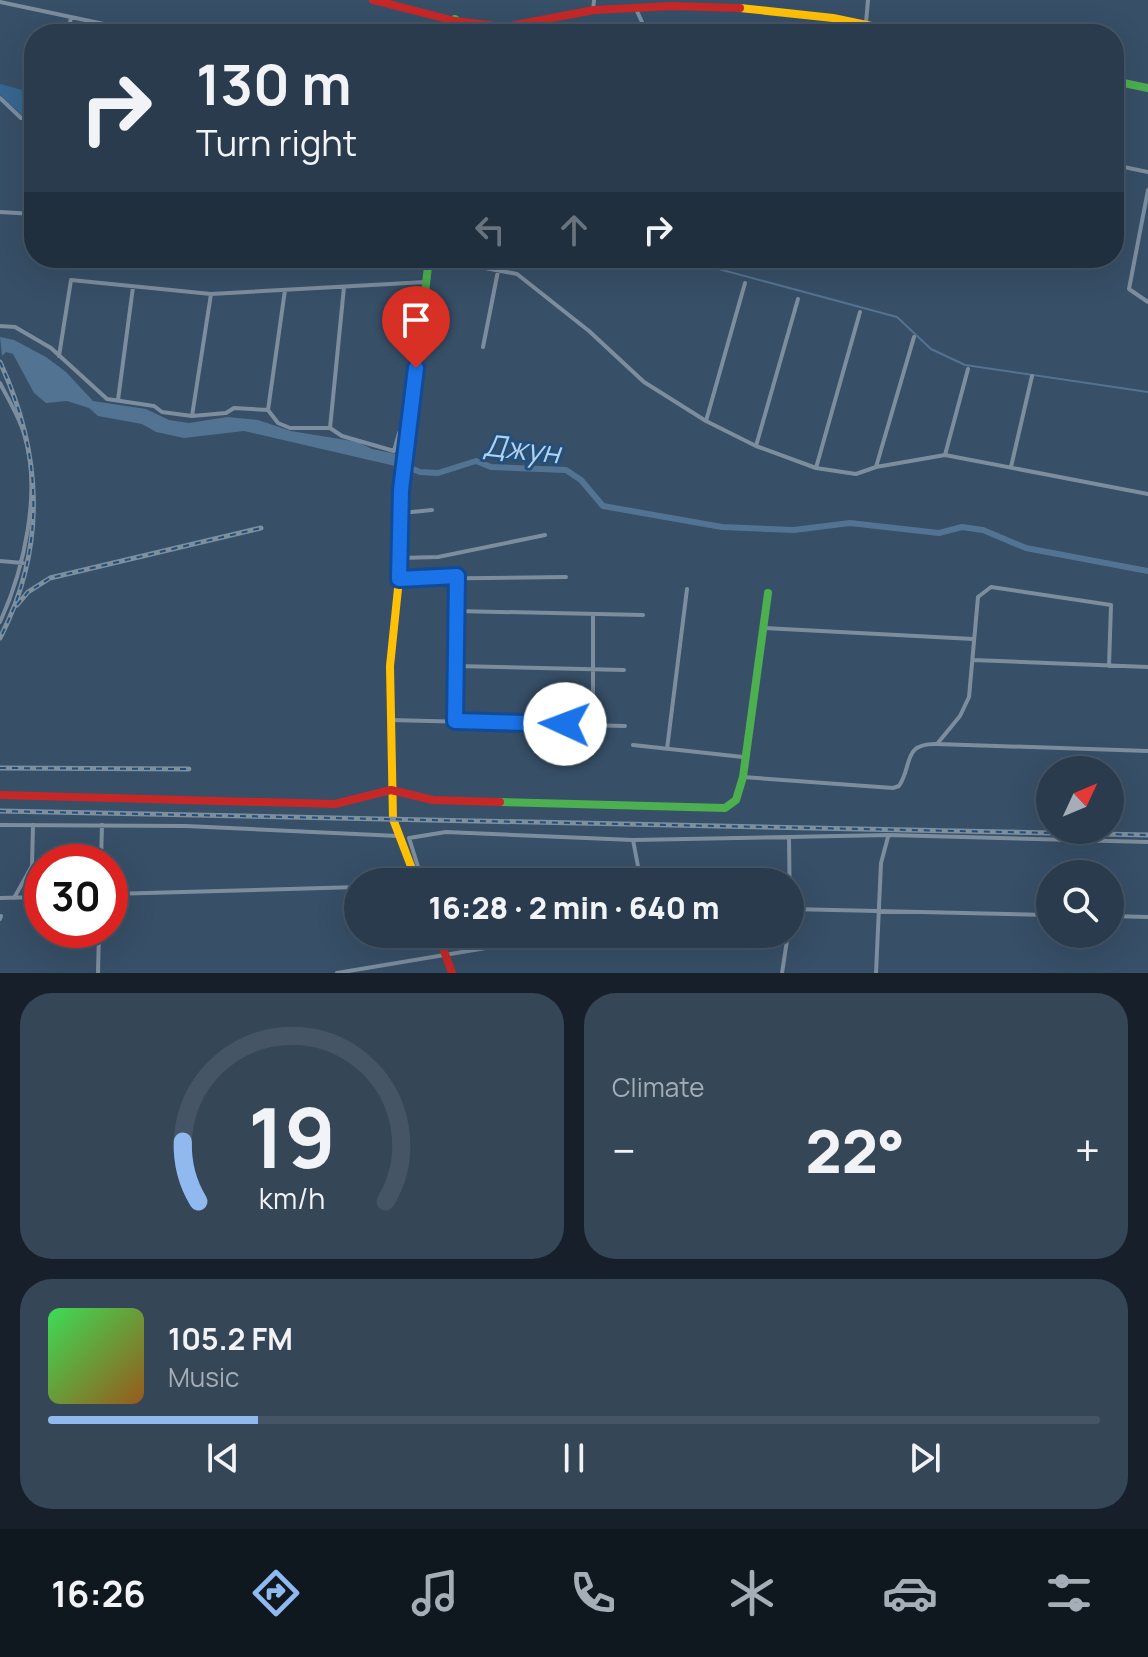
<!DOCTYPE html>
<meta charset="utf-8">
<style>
body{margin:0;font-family:Manrope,sans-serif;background:#354657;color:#f1f3f6;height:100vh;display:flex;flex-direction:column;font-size:30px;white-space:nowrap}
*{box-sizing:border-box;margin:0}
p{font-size:26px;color:#a5adb6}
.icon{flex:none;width:44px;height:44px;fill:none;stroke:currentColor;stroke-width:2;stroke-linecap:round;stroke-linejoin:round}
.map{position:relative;height:973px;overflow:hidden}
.details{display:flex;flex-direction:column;gap:20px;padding:20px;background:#17202a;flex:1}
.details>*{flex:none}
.banner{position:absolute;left:24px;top:24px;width:1100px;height:244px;border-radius:32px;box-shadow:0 8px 32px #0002,0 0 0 2px #455565;background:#293b4d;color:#f1f3f6;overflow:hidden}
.needle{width:52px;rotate:46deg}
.fabs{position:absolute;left:1036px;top:756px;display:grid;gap:16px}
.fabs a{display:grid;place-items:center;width:88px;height:88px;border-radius:50%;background:#293b4d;box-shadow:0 8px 32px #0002,0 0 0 2px #455565;font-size:40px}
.speed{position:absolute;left:24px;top:844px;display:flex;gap:16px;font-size:40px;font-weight:700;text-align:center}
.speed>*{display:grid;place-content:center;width:104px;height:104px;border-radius:50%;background:#293b4d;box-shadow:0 8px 32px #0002,0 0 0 2px #455565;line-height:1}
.speed .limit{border:12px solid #d22;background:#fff;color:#111}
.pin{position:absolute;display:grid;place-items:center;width:68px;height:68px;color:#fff;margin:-82px -34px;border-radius:50% 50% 50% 0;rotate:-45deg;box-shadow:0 0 8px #0007}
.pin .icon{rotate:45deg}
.me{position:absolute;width:88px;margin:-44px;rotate:272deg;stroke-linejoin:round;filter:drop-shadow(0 0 6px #0008)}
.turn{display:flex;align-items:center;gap:28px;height:168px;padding:0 40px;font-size:36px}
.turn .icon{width:104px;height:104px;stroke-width:2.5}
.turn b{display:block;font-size:56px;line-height:68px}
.lanes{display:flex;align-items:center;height:76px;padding:0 40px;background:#0003;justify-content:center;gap:40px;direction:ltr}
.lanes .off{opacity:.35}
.big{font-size:60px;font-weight:800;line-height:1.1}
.details .tile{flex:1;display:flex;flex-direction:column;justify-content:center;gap:12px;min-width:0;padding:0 28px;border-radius:32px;background:#354657}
.details .dial{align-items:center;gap:0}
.dial svg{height:208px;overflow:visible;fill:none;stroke:#455565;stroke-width:7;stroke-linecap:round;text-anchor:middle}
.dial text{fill:#f1f3f6;stroke:none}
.song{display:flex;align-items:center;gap:24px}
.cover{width:96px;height:96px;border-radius:12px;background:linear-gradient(135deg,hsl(130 70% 55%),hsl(30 70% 35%))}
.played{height:8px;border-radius:4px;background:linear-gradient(90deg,#90b9f0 20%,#455565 20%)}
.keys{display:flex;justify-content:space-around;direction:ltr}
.heat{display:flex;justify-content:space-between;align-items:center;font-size:44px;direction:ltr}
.details .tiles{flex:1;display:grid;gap:20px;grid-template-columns:1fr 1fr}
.tile:last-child{grid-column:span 2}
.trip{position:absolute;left:344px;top:868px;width:460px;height:80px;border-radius:40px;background:#293b4d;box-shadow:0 8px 32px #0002,0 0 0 2px #455565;font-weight:800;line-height:80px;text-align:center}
.dock{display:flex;height:128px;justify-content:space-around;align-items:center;background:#10181f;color:#a5adb6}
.dock .icon{width:56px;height:56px}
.dock .active{color:#90b9f0}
.dock b{font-size:36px;color:#f1f3f6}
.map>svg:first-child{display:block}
.green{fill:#376692}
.water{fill:#537393}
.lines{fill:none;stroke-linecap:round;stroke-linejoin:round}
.stream{stroke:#537393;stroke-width:2}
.canal{stroke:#537393;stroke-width:6}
.street{stroke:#7c8d9e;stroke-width:4}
.fast{stroke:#4caf50;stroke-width:8}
.slow{stroke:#ffc107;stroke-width:8}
.jam{stroke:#c62828;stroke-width:8}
.rail-casing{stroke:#7e8f9e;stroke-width:5}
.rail{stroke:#234f7b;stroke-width:2;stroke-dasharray:6;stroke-linecap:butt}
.route-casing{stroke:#114b97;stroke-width:20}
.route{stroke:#1a73e8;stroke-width:14}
.labels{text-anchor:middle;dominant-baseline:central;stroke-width:6;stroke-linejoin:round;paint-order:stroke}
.water-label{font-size:30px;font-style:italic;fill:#b2d1ed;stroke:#234f7b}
</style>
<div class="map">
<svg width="1148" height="973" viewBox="0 0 1148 973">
<rect width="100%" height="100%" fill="#374f67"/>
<path class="green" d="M0 84 34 93V116H23L0 95Z"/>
<path class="water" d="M0 337 14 340 46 357 66 372 93 401 146 409 169 420 189 423 227 417 258 420 291 431 358 442 372 449 397 454 395 466 244 431 184 438 156 432 142 424 98 416 89 408 67 401 46 403 34 393 13 354 6 352 2 356Z"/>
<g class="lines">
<path class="stream" d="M678 258 897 317 931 349 965 365 1148 392"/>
<path class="canal" d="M391 460 420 472 438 473 476 461 491 467 566 470 581 480 603 506 722 527 794 530 850 523 939 533 962 527 983 530 1026 548 1148 571"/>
<path class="street" d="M0 2 151 34
M636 9 642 22 641 34
M593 11 594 0
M866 23 868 0
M68 34 71 17
M0 98 21 118 34 119
M1114 165 1148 172
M1148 190 1129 289 1148 302
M0 212 34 214
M429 263H459L517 274 589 331 644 382 706 421 756 446 816 468 856 474 876 467 945 455 1148 494
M285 290 268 410 278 423 290 428H330L342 436 394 451 399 433 407 434
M0 326 15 327 51 348 107 399 154 406 162 412 192 416 226 413 234 408 268 410
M483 347 498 271
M59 356 71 280 211 294 426 282
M0 383C8 399 19 416 24 434 42 490 24 570 0 622
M118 400 133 287
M192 416 211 294
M706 421 745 283
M330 428 344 287
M756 446 798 299
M945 455 968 369
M876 467 914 337
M1011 467 1032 376
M816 468 860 312
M402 513 432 510
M400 558 438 557 545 535
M0 561 23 563
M399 579 566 577
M456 611 643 615
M764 628 973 639
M973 660 1148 667
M456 666 624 670
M390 720 625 726
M455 721 457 576
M593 725V614
M937 744 1148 751
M633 745 743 757
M667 749 687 589
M743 777 893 788 899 786C913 765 902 743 937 744L960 716 969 697 978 597 991 587 1111 605 1109 666
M0 825 186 826 398 836
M789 838 790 914
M633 840 641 882
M101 862 102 825
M418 882 421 876 409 838 446 832 633 840 889 835 1148 842
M110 894 358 887
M0 898 42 897
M14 898 32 866 33 825
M790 909 1050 915
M1110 916 1148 917
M0 919 1 916
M98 973 99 930
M337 973 569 934
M782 973 788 934
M876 973 881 863 888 837"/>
<path class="fast" d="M453 34 455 19
M1114 81 1148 88
M401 499 429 258
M500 802 725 808 736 800 743 777 768 593"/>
<path class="slow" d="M740 8 833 18 910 34
M401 499 399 579 390 666 393 819 417 882"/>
<path class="jam" d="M373 0 455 21 504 27 594 10 672 6 740 8
M0 795 335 804 391 790 433 800 500 802
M438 934 452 973"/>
<g class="rail-casing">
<path id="rail" d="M0 362C42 453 47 547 0 638
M17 605 28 592 50 578 261 528
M0 768 189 769
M0 811 1148 835"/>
</g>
<use href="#rail" class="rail"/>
</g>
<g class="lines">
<g class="route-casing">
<path id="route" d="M416 368 401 490 399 579 457 576 455 721 565 724"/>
</g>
<use href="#route" class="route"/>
</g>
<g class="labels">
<g class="water-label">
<text transform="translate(522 448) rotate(6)">Джун</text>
</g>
</g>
</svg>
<div class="fabs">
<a><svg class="needle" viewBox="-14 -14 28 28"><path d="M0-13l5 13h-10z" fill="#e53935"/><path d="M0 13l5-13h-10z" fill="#a5adb6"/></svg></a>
<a><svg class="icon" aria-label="search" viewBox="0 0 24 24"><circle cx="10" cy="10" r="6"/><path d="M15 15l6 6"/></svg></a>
</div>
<div class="speed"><div class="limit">30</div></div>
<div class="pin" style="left:416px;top:368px;background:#d93025"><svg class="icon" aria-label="arrive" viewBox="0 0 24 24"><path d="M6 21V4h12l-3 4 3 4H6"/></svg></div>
<svg class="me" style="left:565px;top:724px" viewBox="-20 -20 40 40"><circle r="19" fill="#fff"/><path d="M0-13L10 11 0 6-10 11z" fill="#1a73e8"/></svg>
<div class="trip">16:28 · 2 min · 640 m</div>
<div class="banner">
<div class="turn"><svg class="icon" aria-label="right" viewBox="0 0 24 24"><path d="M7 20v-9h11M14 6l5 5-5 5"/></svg><div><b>130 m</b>Turn right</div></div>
<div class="lanes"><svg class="icon off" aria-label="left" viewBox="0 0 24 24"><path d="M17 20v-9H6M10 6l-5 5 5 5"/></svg><svg class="icon off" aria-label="ahead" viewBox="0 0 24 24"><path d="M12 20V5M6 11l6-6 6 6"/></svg><svg class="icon" aria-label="right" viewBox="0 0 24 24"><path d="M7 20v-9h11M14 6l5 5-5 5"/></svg></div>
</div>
</div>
<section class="details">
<div class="tiles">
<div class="tile dial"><svg viewBox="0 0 100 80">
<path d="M14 69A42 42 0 1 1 86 69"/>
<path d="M14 69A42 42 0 0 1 8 46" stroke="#90b9f0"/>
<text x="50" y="56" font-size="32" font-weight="700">19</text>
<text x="50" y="72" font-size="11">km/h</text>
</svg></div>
<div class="tile"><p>Climate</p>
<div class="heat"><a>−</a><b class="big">22°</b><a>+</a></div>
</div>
<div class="tile">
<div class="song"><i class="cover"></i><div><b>105.2 FM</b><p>Music</p></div></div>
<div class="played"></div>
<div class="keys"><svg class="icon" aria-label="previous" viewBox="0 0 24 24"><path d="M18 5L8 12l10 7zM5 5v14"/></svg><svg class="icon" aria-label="pause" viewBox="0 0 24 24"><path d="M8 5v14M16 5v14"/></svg><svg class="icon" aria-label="next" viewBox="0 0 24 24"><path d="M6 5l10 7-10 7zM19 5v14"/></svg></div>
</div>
</div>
</section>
<nav class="dock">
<b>16:26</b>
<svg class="icon active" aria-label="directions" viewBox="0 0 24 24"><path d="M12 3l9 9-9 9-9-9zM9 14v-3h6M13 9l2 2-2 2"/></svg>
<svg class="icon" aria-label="music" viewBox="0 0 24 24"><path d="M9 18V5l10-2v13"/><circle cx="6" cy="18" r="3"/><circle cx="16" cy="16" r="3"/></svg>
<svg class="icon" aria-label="phone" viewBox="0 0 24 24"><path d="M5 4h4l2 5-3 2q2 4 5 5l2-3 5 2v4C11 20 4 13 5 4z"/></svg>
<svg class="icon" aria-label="climate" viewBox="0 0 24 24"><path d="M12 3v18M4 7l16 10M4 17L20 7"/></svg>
<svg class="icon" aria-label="car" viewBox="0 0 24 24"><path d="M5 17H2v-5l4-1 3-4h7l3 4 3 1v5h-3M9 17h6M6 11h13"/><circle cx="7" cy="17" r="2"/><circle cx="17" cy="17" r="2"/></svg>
<svg class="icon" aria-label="filters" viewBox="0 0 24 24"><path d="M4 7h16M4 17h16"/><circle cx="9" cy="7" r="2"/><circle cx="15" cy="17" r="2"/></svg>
</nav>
